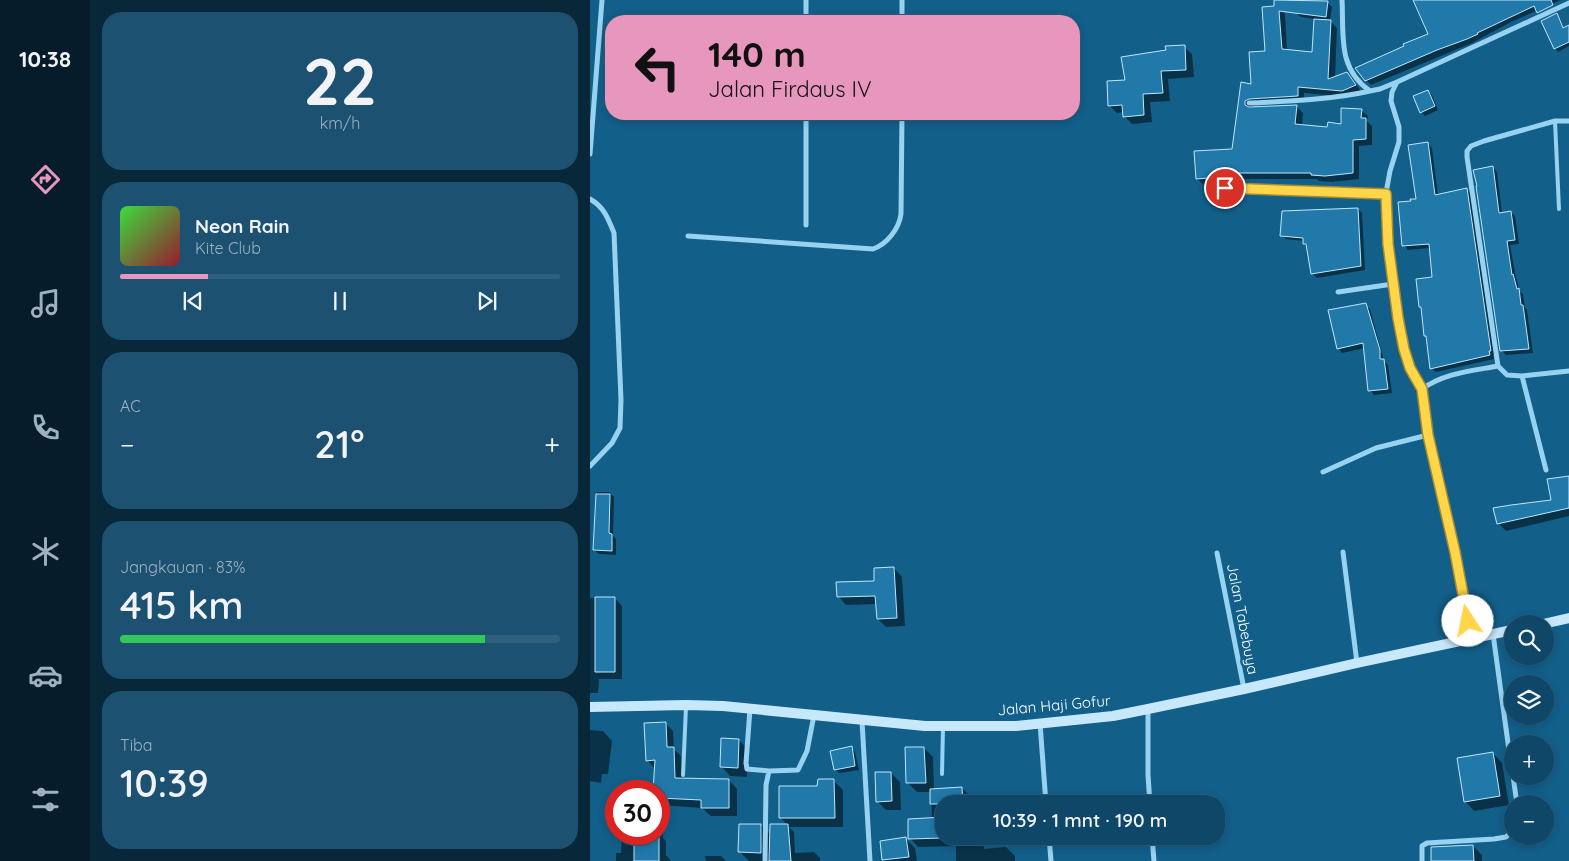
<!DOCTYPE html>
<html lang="id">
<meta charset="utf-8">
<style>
body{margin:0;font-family:Quicksand,sans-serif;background:#1c5171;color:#f1f3f6;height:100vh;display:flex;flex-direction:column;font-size:19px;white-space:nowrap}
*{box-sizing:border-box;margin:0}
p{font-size:16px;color:#9bb2c0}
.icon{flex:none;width:28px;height:28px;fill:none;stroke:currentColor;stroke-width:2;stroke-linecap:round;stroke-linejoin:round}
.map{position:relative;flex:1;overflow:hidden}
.panel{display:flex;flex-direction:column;gap:12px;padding:12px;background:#082739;width:500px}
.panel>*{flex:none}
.hud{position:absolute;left:15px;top:15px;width:475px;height:105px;border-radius:20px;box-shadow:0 2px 8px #0003,0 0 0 1px #2e5f7c;background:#e797bd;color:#111;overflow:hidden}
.fabs{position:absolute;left:914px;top:615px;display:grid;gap:10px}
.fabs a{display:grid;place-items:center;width:50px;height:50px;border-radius:50%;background:#0e4768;box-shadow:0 2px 8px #0003,0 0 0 1px #2e5f7c;font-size:25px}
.speed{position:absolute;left:15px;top:780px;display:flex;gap:10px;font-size:25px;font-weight:700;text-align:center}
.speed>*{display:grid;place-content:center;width:65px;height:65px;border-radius:50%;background:#0e4768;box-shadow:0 2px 8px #0003,0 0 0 1px #2e5f7c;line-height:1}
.speed .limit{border:8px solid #d22;background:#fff;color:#111}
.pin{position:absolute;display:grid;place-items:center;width:42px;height:42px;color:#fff;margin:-21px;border:2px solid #fff;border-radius:50%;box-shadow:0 1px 5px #0007}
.me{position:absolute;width:55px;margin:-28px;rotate:349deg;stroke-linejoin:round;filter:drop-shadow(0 0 4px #0008)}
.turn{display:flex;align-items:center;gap:18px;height:105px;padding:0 20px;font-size:22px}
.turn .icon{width:65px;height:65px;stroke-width:2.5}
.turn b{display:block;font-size:35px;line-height:42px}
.big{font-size:38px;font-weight:600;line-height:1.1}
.panel .widget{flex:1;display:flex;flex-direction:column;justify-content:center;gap:8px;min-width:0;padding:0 18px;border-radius:20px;background:#1c5171}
.panel .dial{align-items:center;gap:0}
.dial b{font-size:65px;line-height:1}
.song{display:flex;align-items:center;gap:15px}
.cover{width:60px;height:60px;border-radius:8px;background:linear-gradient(135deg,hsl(120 70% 55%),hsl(350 70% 35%))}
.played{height:5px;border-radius:2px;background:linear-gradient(90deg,#e797bd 20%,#2e5f7c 20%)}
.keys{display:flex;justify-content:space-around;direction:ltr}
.heat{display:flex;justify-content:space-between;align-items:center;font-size:28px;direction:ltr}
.charge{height:8px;border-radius:4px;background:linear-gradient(90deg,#34c759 83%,#2e5f7c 0)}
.trip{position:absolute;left:345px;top:795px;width:290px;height:50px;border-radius:20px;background:#0e4768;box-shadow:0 2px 8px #0003,0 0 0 1px #2e5f7c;font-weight:600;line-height:50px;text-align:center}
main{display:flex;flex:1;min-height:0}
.tabs{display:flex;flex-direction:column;width:90px;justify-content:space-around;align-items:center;background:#061c2a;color:#9bb2c0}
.tabs .icon{width:35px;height:35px}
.tabs .active{color:#e797bd}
.tabs b{font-size:22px;color:#f1f3f6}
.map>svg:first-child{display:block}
.shadow{fill:#0007}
.building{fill:#2079a9;stroke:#bfe7fc}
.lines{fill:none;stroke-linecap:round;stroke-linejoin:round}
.lane{stroke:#98d2f1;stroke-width:4}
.street{stroke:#98d2f1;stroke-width:5}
.secondary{stroke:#c7e8fb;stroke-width:10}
.route-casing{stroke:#a68a30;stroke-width:12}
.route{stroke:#ffd54a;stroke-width:9}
.labels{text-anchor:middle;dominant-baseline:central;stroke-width:5;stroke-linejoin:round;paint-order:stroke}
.street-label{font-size:15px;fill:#fff;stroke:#125f8a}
</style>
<main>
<nav class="tabs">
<b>10:38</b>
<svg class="icon active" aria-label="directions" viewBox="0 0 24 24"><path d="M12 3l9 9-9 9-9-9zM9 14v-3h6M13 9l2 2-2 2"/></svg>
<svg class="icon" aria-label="music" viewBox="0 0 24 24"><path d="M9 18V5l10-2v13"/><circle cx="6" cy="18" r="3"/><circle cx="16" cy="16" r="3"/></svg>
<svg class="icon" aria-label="phone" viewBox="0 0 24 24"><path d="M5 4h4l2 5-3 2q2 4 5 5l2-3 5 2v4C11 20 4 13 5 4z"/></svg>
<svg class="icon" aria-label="climate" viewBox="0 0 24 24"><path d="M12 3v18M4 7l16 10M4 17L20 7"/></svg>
<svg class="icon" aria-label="car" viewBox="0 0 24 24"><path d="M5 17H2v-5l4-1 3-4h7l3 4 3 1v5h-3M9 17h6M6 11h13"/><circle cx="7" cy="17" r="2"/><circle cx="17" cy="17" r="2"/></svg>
<svg class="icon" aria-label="filters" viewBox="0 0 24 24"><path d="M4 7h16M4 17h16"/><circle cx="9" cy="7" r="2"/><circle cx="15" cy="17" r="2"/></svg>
</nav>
<section class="panel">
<div class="widget dial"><b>22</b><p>km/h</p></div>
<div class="widget">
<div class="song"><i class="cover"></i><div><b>Neon Rain</b><p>Kite Club</p></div></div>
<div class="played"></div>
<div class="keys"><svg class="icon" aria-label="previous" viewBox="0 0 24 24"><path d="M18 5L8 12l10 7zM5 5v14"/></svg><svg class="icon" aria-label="pause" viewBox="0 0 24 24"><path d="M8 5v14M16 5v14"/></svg><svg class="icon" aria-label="next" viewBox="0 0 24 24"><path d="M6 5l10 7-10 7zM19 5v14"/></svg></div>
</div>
<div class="widget"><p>AC</p>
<div class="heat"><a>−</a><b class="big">21°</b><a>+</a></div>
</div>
<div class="widget"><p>Jangkauan · 83%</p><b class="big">415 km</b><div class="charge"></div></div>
<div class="widget"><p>Tiba</p><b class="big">10:39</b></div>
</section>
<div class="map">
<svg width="979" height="861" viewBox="0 0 979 861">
<rect width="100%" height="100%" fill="#125f8a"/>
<path class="shadow" d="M708 0 737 2 742 7 740 21 747 28 745 78 757 73 772 92 759 97 714 93V102L665 105 660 109 706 106 713 113 712 126 738 128 752 125 771 110 778 116 777 121 782 126V145L769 146V179L742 182 729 181 727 179H640V183L614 185 607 179 643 150 652 84 662 85 676 53 689 7 695 14 697 51 723 54 725 19 711 17 706 13Z
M824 0H971L921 22 882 43 781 85 776 80 840 34Z
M979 25V46L968 52 964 47 958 34Z
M594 47 602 54 604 77 578 79 580 101 560 102 562 122 542 124 534 116V112L527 113 519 105 536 82Z
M838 91 842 95 848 110 835 116 831 112Z
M837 143 842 148 848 196 877 189 881 194 905 355H903L904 359 846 372 841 368 838 338 835 335 832 309 830 307 843 278 840 248 818 250 814 245 822 202 828 200Z
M903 167 907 172 912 213 921 212 925 216 929 244 920 245 926 278 927 280 930 292 933 294 935 308 937 310 943 353 916 355 911 350Z
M768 209 772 213 775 270 727 278 723 274 718 247 714 244V241L696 239 691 235Z
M775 305 780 309 794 361 798 365 802 393 784 395 780 390 775 348 752 353 748 348Z
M979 477V516L916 531 908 523 962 501Z
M7 492H19L24 497 23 536 26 539V555L9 554 4 550Z
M304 568 312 577 315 626 296 627 288 619 287 604 256 605 248 596 286 582Z
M0 598H25L32 606V679H9L8 693H0Z
M75 723 83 731 84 749 91 756 93 779 139 780 147 789V816H121L112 808 69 805 74 810 73 838 76 841V855L81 861H26V853H31L32 834H69V803H70L69 791H64L65 769 57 760Z
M0 730 13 731 22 741 18 774H12L11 783 0 781Z
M149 740 158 749 157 777 140 776 131 766Z
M261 748 265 752 269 770 249 773 245 769Z
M334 748 343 757 344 790 372 788 380 796V804H354V836H393L394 849 416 847 425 856V861H366V846L328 847 320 838 342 819 341 792H327L318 783Z
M903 753 912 763 919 805 884 811 875 801Z
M301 773 310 782 311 810H296L287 801Z
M244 781 253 790V827H199L204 832 205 853 224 852 230 858V861H159L150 852 171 825 181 835 198 826 190 817 229 787Z
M316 839 325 848 327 861H295L294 860Z
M883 846 892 855V861H843Z
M115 856H131L136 861H116Z"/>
<path class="building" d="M684 0 738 1 736 17 689 11 692 49 722 52 724 19 741 20 738 79 757 72 766 85 752 91 708 87V96L659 99 655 101V105L659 107 707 105 705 124 737 127 738 122 751 124V108L772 109 771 118H776V139L763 140V173L735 176 721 175V173H634V177L606 179 604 151 642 149 651 82 661 84 659 52 675 51 672 7 684 6Z
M823 0H961L963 5 947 13 944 6 887 33 888 34 877 39 847 50 775 81 765 68 814 46 813 44 838 34Z
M967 13 973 28 979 25V42L964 49 951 21Z
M595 45 596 70 571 71 573 93 553 94 554 115 533 117 532 105 518 106 517 81 535 80 531 57 576 50 575 46Z
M838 90 845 106 830 113 823 96Z
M838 142 845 195 877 188 901 351H899L900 355 840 369 836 336H834L831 307H829L826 279 842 277 839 244 812 246 808 202 821 201 820 199H826L818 145Z
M903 166 909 213 921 211 925 240 917 241 922 275 923 274 927 289 929 288 931 305H933L939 349 910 351 886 186H887L883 170Z
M768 208 771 266 721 274 716 244H713V238L690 236 692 211Z
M776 303 790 350V359H794L798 389 778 391 773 343 747 349 738 310Z
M979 476V508L907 524 903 508 921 505 961 500 957 479Z
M6 494H20L19 533 22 534V551L3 550Z
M304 567 307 618 287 619 285 596 247 597 246 582 284 581V568Z
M5 597H25V672H5Z
M76 722 77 747H84L85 778 139 779V808H111V800L69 798V791H63L65 760 56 761 54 723Z
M131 738 149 739 148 768 130 767Z
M262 746 265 766 244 770 240 751Z
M315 747H334L336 783H316Z
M903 752 910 796 874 802 867 758Z
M285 772H301L302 801 286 802Z
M228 779H244L245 818H189V786H227Z
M372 787 373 804H340V789Z
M354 817V838L318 839V819Z
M149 824H171V853L148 852Z
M180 824H198L201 861H179Z
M44 834H69V861H44Z
M316 837 319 857 292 860 290 841Z
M883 845 884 861H841V847Z"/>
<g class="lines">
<path class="lane" d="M965 121 969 209
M352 774 353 727
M93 775 96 707"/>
<path class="street" d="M216 0V21
M752 0C754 35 747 68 780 91L790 89 807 82 979 3
M312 21V0
M807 82 802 92 801 101 809 127V142L800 171 796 193 798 244 807 318 814 349 821 368 832 389 838 435 865 552 881 639
M659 103C700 101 740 100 780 91
M216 114V225
M0 154 12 0
M635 188 796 193
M0 199C14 207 18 218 24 233L31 400 30 428 22 443 0 466
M98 236 283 249C297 244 309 229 311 214L312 114
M748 292 803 284
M932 376 979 371
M832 389C854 373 881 371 908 366
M956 470 932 376 917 375 908 366 877 157V151L881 146 894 141 965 121H979
M733 472 786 448 838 435
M753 552 767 663
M627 553 654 689
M903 634 922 772
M160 709 156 763 157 769 179 771
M558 709V775L560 804
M272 721 280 861
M450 723 456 804
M923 776 927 804
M459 836 461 861
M562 836 564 861
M175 861 176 785 179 771 208 770 217 751 224 715
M832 861V846L837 843 904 839 916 837 922 831"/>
<path class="secondary" d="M953 624 979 618
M0 707 96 705 133 706 335 726H426L523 716 558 709 654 689 767 663 922 630"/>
</g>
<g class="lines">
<g class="route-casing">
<path id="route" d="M635 188 796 194 798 244 808 318 814 349 820 368 832 389 838 435 865 552 878 621"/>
</g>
<use href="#route" class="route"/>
</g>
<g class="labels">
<g class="street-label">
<text transform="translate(653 619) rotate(79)">Jalan Tabebuya</text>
<text transform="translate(464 705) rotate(-5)">Jalan Haji Gofur</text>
</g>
</g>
</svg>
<div class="fabs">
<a><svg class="icon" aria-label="search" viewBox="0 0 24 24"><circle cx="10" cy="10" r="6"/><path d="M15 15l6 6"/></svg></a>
<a><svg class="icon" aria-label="layers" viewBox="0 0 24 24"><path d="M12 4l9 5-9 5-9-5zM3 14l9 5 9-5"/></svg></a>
<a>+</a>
<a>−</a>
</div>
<div class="speed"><div class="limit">30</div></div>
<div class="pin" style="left:635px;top:188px;background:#d93025"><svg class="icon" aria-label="arrive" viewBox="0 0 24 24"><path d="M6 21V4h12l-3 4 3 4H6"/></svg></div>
<svg class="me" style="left:878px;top:621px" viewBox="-20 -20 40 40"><circle r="19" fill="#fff"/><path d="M0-13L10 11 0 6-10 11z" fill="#ffd54a"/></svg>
<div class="trip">10:39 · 1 mnt · 190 m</div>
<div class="hud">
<div class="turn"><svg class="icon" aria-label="left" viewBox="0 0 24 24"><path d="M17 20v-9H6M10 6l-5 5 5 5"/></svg><div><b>140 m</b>Jalan Firdaus IV</div></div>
</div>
</div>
</main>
